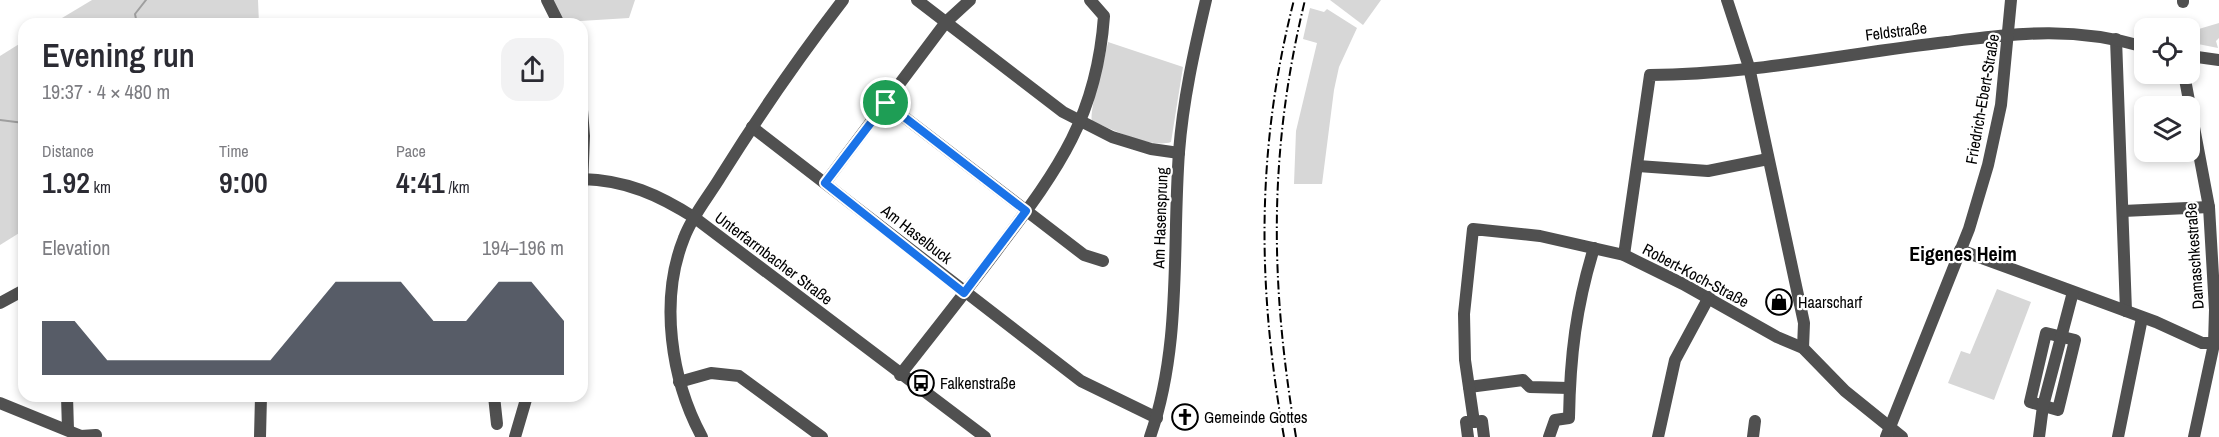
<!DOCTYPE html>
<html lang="en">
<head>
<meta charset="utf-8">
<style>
  :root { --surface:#fff; --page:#f2f2f3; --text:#2b2b33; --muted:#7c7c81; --accent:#111827 }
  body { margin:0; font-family:"Archivo Narrow",sans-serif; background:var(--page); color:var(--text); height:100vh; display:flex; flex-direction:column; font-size:22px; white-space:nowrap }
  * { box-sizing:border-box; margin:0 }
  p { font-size:20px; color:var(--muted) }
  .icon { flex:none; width:33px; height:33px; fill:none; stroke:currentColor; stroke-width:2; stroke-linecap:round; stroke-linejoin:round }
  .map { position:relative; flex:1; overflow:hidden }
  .panel { position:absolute; left:18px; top:18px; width:570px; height:384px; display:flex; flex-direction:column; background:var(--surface); border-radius:18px; box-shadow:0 3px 9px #0003 }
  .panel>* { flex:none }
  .tools { position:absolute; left:2134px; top:18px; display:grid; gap:12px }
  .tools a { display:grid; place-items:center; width:66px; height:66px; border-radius:12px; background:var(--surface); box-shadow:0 3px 9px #0003; font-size:30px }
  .pin { position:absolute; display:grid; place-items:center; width:51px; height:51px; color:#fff; margin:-26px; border:3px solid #fff; border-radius:50%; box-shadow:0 2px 6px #0007 }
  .round { display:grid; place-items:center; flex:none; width:63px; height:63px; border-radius:18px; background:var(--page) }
  .overview { display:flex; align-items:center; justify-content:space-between; height:102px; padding:0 24px }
  h1 { font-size:33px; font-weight:600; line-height:45px }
  .metrics { display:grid; grid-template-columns:repeat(3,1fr); gap:9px; height:102px; padding:6px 24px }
  .metrics div { display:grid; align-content:center }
  .metrics b { font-size:30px; font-weight:600 }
  .metrics small { font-size:16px; font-weight:400 }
  .metrics p { font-size:16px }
  .chart { height:168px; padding:12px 24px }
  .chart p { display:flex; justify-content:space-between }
  .chart svg { width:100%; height:108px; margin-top:6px; fill:var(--accent); opacity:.7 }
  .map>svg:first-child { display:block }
</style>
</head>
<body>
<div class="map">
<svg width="2219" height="437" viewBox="0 0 2219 437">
  <rect width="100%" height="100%" fill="#fff"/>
  <!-- green -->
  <g fill="#d7d7d7">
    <polygon points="92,0 258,0 259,24 52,24"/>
    <polygon points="553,0 635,0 629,18 564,22"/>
    <polygon points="1330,0 1381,0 1363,25"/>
    <polygon points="1310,8 1324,12 1327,9 1357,28 1339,67 1334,90 1322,184 1294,184 1296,131 1317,43 1303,39"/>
    <polygon points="2219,23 2219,38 2216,41 2218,48 2193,43 2192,31"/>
    <polygon points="24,41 24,230 0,245 0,56"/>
    <path d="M1108,42L1183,67L1171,142C1151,149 1111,129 1092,121C1089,110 1105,59 1108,42Z"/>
    <polygon points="1997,289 2031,302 1994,400 1948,383 1961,351 1970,354"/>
  </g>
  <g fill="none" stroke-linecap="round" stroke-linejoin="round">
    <!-- stream -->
    <g stroke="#9e9e9e" stroke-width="2">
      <polyline points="137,24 135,14 146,0"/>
      <polyline points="0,120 24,123"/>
    </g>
    <!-- minor -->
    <g stroke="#505050" stroke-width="12">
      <polyline points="547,0 559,24"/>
      <polyline points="917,0 1063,112 1112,137 1151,149 1179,153"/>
      <polyline points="1727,0 1749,67 1804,323 1803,348"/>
      <polyline points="2183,0 2183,2"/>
      <polyline points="2116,39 2126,311"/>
      <polyline points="2190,56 2219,60"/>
      <polyline points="2184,74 2209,207 2215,310 2214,344 2194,437"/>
      <polyline points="886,103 1084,255 1103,261"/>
      <polyline points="582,110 584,136 582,188"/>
      <polyline points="752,127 1081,381 1157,418"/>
      <polyline points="1638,166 1708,171 1768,159"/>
      <path d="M582,179C626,180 659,195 695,218L985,437"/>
      <polyline points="825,183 946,22 970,0"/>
      <polyline points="2123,211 2209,207"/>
      <polyline points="1960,250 2156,322 2202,343 2219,343"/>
      <path d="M1624,255L1650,75C1749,75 1849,53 1947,42C2020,33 2073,26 2145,47"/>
      <polyline points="0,303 24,290"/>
      <polygon points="2046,333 2075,340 2058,410 2030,402"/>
      <path d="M900,375C934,332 968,289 1001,245C1059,168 1097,116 1104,16L1090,0"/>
      <polyline points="679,382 711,373 739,376 822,437"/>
      <polyline points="1469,387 1523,380 1530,387 1569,388"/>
      <polyline points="67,396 68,430"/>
      <polyline points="494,396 497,424"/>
      <polyline points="0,403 81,436 96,435"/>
      <polyline points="260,437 261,396"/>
      <polyline points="515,437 527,396"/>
      <path d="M702,437C671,380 659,300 684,238C692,216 709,196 721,176C759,115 799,57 843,0"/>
      <path d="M1150,437C1182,346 1172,247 1179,152C1183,100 1194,51 1206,0"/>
      <polyline points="1468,437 1466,422 1474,422"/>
      <polyline points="1484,437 1482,421 1474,422 1465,360 1464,314 1473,229 1540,236 1624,255 1683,284 1777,337 1803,348 1845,391 1902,437"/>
      <path d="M1549,437L1555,420L1569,418C1570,357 1576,306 1594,248"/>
      <polyline points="1658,437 1675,360 1709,297"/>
      <polyline points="1753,437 1755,421"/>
      <polyline points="1886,437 1969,229 1988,165 2001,105 2011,0"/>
      <polyline points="2039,437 2043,406 2073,292"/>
      <polyline points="2118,437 2142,318"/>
    </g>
    <!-- rail -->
    <g stroke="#000" stroke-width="2" stroke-dasharray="9 3 1.5 3" stroke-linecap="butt">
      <path d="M1284,437C1257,287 1256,148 1294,0"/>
      <path d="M1296,437C1270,284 1268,152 1305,0"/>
    </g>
  </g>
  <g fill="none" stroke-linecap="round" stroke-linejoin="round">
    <!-- route casing -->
    <g stroke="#fff" stroke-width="12">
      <polygon id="route" points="886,103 1026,211 964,293 825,183"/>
    </g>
    <!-- route -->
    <use href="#route" stroke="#1a73e8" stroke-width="8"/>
  </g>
  <!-- icons -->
  <defs>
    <g id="shop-ring" transform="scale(1.35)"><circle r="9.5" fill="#fff" stroke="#000" stroke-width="1.5"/><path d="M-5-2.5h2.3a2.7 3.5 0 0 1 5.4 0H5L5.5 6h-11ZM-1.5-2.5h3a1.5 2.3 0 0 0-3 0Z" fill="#000"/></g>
    <g id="bus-ring" transform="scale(1.35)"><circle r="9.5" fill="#fff" stroke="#000" stroke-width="1.5"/><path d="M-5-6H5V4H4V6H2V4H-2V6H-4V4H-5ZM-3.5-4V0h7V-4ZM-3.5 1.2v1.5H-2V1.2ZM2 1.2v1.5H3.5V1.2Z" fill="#000"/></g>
    <g id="church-ring" transform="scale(1.35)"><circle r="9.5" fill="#fff" stroke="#000" stroke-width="1.5"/><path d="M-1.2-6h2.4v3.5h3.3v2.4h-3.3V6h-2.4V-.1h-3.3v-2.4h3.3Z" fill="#000"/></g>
  </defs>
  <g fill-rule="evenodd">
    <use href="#shop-ring" x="1779" y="302"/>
    <use href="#bus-ring" x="921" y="383"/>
    <use href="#church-ring" x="1185" y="417"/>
  </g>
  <g text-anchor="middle" stroke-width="4.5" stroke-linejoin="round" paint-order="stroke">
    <!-- street labels -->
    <g font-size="16" fill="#000" stroke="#fff">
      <text transform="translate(1896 31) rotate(-7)" y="6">Feldstraße</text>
      <text transform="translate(1982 99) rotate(-80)" y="6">Friedrich-Ebert-Straße</text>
      <text transform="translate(1160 218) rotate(-88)" y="6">Am Hasensprung</text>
      <text transform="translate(917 234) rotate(38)" y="6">Am Haselbuck</text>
      <text transform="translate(2194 256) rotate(-94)" y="6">Damaschkestraße</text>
      <text transform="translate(774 258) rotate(37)" y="6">Unterfarrnbacher Straße</text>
      <text transform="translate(1696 275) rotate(28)" y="6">Robert-Koch-Straße</text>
    </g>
    <!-- poi labels -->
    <g font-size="16" fill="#000" stroke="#fff" text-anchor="start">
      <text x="1798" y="308">Haarscharf</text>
      <text x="940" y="389">Falkenstraße</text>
      <text x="1204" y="423">Gemeinde Gottes</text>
    </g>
    <!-- quarter labels -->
    <g font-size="20" font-weight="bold" fill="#000" stroke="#fff">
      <text x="1963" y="261">Eigenes Heim</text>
    </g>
  </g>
</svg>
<div class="tools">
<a><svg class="icon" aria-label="locate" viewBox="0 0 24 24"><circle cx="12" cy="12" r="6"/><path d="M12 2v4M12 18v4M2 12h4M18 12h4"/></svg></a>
<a><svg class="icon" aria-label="layers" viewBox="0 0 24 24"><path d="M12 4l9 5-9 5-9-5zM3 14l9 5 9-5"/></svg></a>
</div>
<div class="pin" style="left:886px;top:103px;background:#1e9e55"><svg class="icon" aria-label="arrive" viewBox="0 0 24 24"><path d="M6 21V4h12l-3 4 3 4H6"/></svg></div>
<section class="panel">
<div class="overview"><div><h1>Evening run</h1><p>19:37 · 4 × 480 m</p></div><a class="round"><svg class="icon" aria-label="share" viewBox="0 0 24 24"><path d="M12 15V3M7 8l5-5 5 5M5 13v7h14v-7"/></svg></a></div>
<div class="metrics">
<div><p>Distance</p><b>1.92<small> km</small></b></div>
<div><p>Time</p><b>9:00</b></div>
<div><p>Pace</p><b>4:41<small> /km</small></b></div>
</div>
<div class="chart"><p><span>Elevation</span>194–196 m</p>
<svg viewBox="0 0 160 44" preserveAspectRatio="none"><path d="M0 44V22L10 22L20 38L30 38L40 38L50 38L60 38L70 38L80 22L90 6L100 6L110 6L120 22L130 22L140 6L150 6L160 22V44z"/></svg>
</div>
</section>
</div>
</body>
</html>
